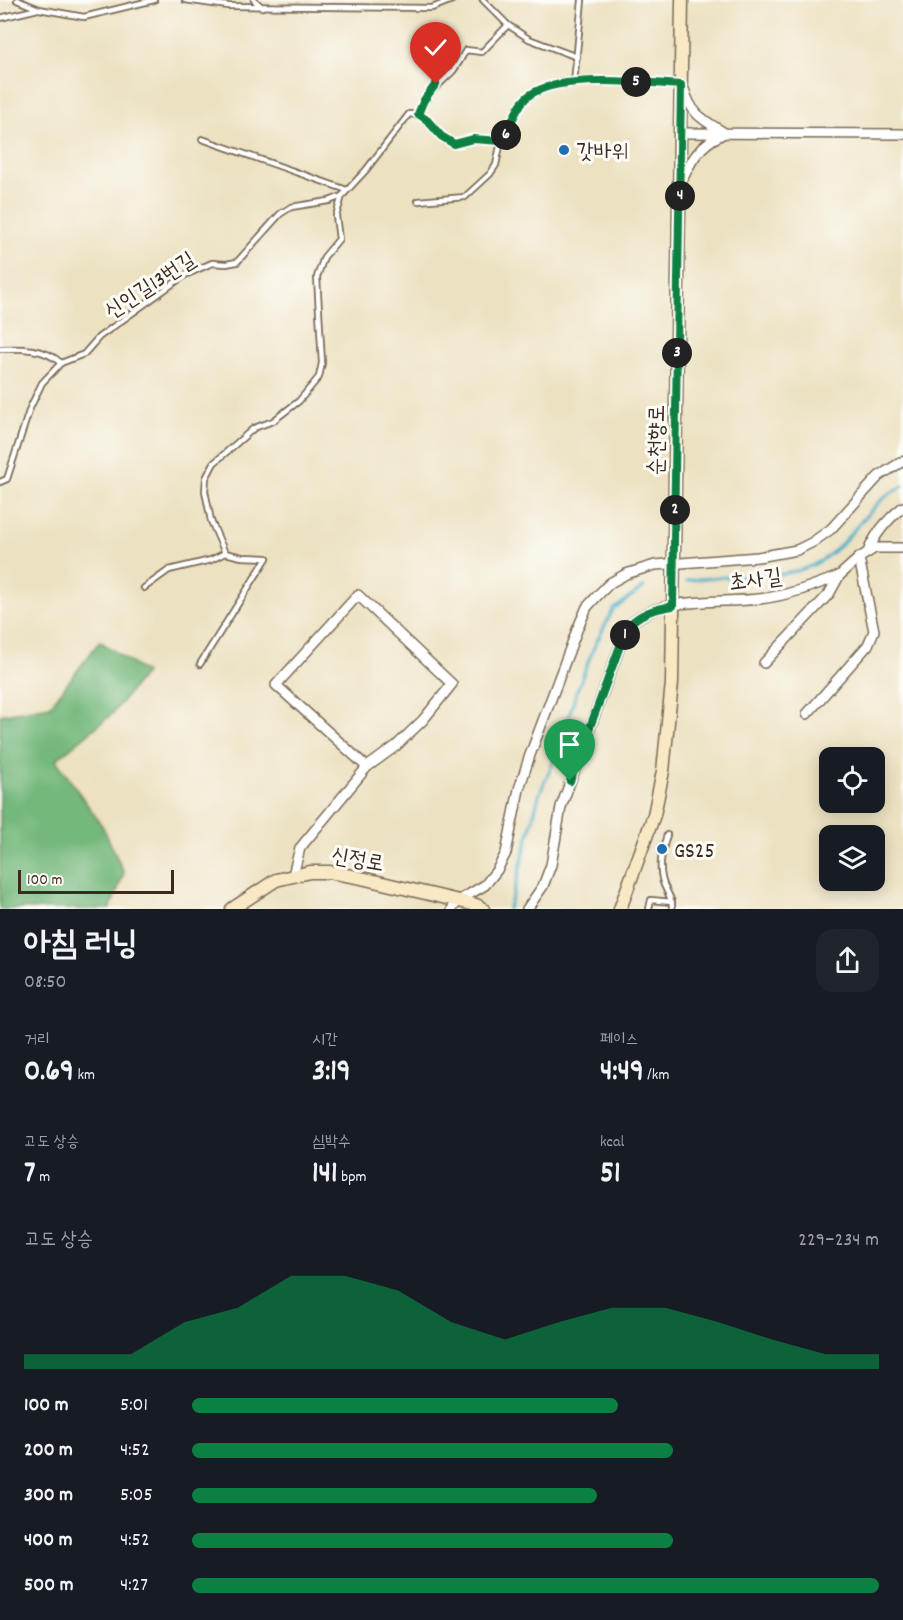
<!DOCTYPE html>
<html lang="ko">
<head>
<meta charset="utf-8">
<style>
  :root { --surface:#171b24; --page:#20242c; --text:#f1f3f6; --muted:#9ea1a6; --accent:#0b8043 }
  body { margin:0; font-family:Dekko,"Poor Story",sans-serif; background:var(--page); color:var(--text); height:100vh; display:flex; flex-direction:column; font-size:22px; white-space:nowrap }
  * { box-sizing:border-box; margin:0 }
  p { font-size:20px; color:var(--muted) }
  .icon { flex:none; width:33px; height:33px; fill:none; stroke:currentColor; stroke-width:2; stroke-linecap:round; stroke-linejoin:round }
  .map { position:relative; height:909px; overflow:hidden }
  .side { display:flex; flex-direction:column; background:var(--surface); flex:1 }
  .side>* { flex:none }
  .fabs { position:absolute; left:819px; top:747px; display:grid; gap:12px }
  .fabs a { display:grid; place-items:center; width:66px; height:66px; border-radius:12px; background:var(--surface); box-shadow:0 3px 15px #0003; font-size:30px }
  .scale { position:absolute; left:18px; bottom:15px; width:156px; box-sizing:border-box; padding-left:6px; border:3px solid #3b2a1e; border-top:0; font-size:16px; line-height:21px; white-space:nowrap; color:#3b2a1e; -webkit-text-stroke:4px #fdfcf7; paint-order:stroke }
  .pin { position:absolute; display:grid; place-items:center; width:51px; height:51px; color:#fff; margin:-62px -26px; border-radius:50% 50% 50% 0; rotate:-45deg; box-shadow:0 0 6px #0007 }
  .pin .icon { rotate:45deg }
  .km { position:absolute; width:30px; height:30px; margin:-15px; border-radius:50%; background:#222; color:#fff; font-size:16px; line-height:30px; text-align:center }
  .round { display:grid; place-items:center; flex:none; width:63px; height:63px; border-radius:18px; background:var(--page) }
  .summary { display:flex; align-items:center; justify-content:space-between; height:102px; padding:0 24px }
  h1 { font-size:33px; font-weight:800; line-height:45px }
  .stats { display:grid; grid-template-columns:repeat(3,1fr); gap:9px; height:102px; padding:6px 24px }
  .stats div { display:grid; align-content:center }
  .stats b { font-size:30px; font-weight:800 }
  .stats small { font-size:16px; font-weight:400 }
  .stats p { font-size:16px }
  .chart { height:168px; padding:12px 24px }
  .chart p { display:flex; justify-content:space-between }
  .chart svg { width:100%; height:108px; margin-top:6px; fill:var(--accent); opacity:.7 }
  ul { padding:0 24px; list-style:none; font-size:20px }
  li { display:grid; grid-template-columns:96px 72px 1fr; align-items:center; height:45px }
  li i { height:15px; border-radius:8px; background:var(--accent) }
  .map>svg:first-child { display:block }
</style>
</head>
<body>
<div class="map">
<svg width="903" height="909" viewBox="0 0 903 909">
  <rect width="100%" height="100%" fill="#fdfcf7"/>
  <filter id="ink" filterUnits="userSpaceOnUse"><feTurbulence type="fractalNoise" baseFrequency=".0167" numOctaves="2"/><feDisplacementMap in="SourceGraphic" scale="12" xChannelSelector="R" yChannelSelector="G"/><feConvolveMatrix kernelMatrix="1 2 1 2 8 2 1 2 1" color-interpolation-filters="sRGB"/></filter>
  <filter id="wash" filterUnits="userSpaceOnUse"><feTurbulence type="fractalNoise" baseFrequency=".008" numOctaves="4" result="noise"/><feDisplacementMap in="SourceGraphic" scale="24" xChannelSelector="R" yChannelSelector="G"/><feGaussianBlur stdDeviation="1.35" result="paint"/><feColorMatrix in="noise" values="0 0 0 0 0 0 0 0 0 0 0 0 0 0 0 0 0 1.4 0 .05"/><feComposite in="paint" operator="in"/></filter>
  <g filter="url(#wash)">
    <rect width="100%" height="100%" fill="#ece1c1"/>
    <!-- forest -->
    <polygon fill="#74b87c" stroke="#58714d" stroke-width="1.5" points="100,641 145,673 112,714 56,760 103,827 124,873 110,909 0,909 0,715 50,706"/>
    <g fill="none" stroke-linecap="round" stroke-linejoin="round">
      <!-- stream -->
      <g stroke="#46abc6" stroke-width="3">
        <path d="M687,581C728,572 787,584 822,560C848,543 861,517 884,498C889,493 897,490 903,486"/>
        <polyline points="508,909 513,895 539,795 558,751 576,693 594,647 613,610 644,587"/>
      </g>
    </g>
  </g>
  <g filter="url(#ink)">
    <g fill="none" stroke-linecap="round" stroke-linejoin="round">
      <!-- service casing -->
      <g stroke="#796a57" stroke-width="8">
        <g id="service">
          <polyline points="17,0 39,9 84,17 154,0"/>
          <polyline points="185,0 228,6 432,8 452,0"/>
          <polyline points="254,0 262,7"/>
          <polyline points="0,18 38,9"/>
          <polyline points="508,25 529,39 577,57"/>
          <polyline points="574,83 593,81 678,85"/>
          <path d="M418,115C427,92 434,90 450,74C457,68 461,58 466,50L482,52L508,25L483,0"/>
          <polyline points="202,139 347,190"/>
          <polyline points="418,201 465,197 490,174 496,165 501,141"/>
          <path d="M0,349C21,348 45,348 61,363L84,354L99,337L185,275L212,263L226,264L237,262L280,214L291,207L329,201L342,196L366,170L409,114C429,115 427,126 441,136C444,139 450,141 454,144L473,139L501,141C508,133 509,125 514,115C525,90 550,86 574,83L582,0"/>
          <polyline points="0,482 7,479 30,408 42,383 61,363"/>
          <polyline points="144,588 169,570 211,560 225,553 211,521 205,491 206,478 214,463 254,428 273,421 299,401 319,377 322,363 317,277 324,257 339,239 336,216 342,196"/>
          <polyline points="200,664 267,558 242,557 225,553"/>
          <path d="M667,835C662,851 658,865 663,882C666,892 673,898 672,909"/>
          <polyline points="649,909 651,900 672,902"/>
        </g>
      </g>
      <!-- minor casing -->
      <g stroke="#796a57" stroke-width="12">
        <g id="minor">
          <path d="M684,89C691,114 702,119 723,132"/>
          <polyline points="681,133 903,134"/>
          <path d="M681,183C690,162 699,145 721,135"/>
          <path d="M868,552C875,533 888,519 903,507"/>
          <polyline points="764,663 829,594 839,576 859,558 875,548 903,548"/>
          <polyline points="807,714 868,645 874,631 859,558"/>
          <polyline points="293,875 300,848 367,767 396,746 423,720 452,684 358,595 276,685 367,767"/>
          <polyline points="452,909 458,901 485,885 497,870 506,853 519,789 530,755 577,630 587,607 599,594 610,583 626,574 655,565 758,557 797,550 813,542 831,529 879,476 903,461"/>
          <path d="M527,909L543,886L551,865L561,807L627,627C656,595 718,604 759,599C787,596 813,586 839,576"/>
        </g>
      </g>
      <!-- secondary casing -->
      <g stroke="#796a57" stroke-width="15">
        <g id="secondary">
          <polyline points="232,909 276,880 310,872 329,872 357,877 476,905 483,909"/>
          <polyline points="620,909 654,815 663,771 672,683 682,0"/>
        </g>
      </g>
      <!-- service -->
      <use href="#service" stroke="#fff" stroke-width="4.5"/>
      <!-- minor -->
      <use href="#minor" stroke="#fff" stroke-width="9"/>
      <!-- secondary -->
      <use href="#secondary" stroke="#f8e8c3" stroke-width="12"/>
    </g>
  </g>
  <g fill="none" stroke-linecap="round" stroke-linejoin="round" filter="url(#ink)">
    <!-- route casing -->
    <g stroke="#fff" stroke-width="12">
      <path id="route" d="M436,84L424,100L418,114L427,120L441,136L454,144L473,139L501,141C511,128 514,110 526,98C554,72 645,83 681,85L673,606C654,609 640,613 627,627L570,781"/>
    </g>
    <!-- route -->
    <use href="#route" stroke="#0b8043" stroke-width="8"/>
  </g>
  <!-- markers -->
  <g fill="#1f6fb2" stroke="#fdfcf7" stroke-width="2">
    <circle cx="564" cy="150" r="6"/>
    <circle cx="662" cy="849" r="6"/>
  </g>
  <g text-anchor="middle" stroke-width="6" stroke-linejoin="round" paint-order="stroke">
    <!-- poi labels -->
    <g font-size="22" fill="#3b2a1e" stroke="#fdfcf7" text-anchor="start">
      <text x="576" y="158">갓바위</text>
      <text x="674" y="857">GS25</text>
    </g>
    <!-- street labels -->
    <g font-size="22" fill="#3b2a1e" stroke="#fdfcf7">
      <text transform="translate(149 284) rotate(-33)" y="8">신인길13번길</text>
      <text transform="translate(655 440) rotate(-89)" y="8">순천향로</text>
      <text transform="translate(755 578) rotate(-8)" y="8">초사길</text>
      <text transform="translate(358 858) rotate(10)" y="8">신정로</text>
    </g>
  </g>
</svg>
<div class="fabs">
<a><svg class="icon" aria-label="locate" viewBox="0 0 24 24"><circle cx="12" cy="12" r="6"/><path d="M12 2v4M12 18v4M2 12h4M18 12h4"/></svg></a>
<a><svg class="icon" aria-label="layers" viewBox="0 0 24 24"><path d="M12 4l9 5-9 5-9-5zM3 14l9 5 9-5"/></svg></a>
</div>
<div class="scale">100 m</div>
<div class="pin" style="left:570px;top:781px;background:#1e9e55"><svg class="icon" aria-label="arrive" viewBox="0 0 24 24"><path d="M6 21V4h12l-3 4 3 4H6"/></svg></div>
<div class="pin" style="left:436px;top:84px;background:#d93025"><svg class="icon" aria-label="check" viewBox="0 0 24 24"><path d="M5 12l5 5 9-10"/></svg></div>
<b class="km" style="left:625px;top:635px">1</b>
<b class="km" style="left:675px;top:510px">2</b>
<b class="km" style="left:677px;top:353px">3</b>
<b class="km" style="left:680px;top:196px">4</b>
<b class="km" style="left:636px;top:82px">5</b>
<b class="km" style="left:506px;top:135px">6</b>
</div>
<section class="side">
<div class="summary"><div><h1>아침 러닝</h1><p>08:50</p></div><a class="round"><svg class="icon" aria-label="share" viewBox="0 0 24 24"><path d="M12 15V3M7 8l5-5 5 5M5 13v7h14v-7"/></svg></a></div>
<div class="stats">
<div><p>거리</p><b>0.69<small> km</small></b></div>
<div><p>시간</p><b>3:19</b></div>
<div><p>페이스</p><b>4:49<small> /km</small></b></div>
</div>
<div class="stats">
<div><p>고도 상승</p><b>7<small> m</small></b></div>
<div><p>심박수</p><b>141<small> bpm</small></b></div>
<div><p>kcal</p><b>51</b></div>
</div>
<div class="chart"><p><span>고도 상승</span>229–234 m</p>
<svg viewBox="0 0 160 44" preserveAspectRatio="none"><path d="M0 44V38L10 38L20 38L30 25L40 19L50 6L60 6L70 12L80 25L90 32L100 25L110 19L120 19L130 25L140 32L150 38L160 38V44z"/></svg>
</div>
<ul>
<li><b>100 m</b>5:01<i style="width:62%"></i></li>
<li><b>200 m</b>4:52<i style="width:70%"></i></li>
<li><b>300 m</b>5:05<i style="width:59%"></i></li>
<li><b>400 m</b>4:52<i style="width:70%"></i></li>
<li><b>500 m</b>4:27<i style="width:100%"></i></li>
</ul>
</section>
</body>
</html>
